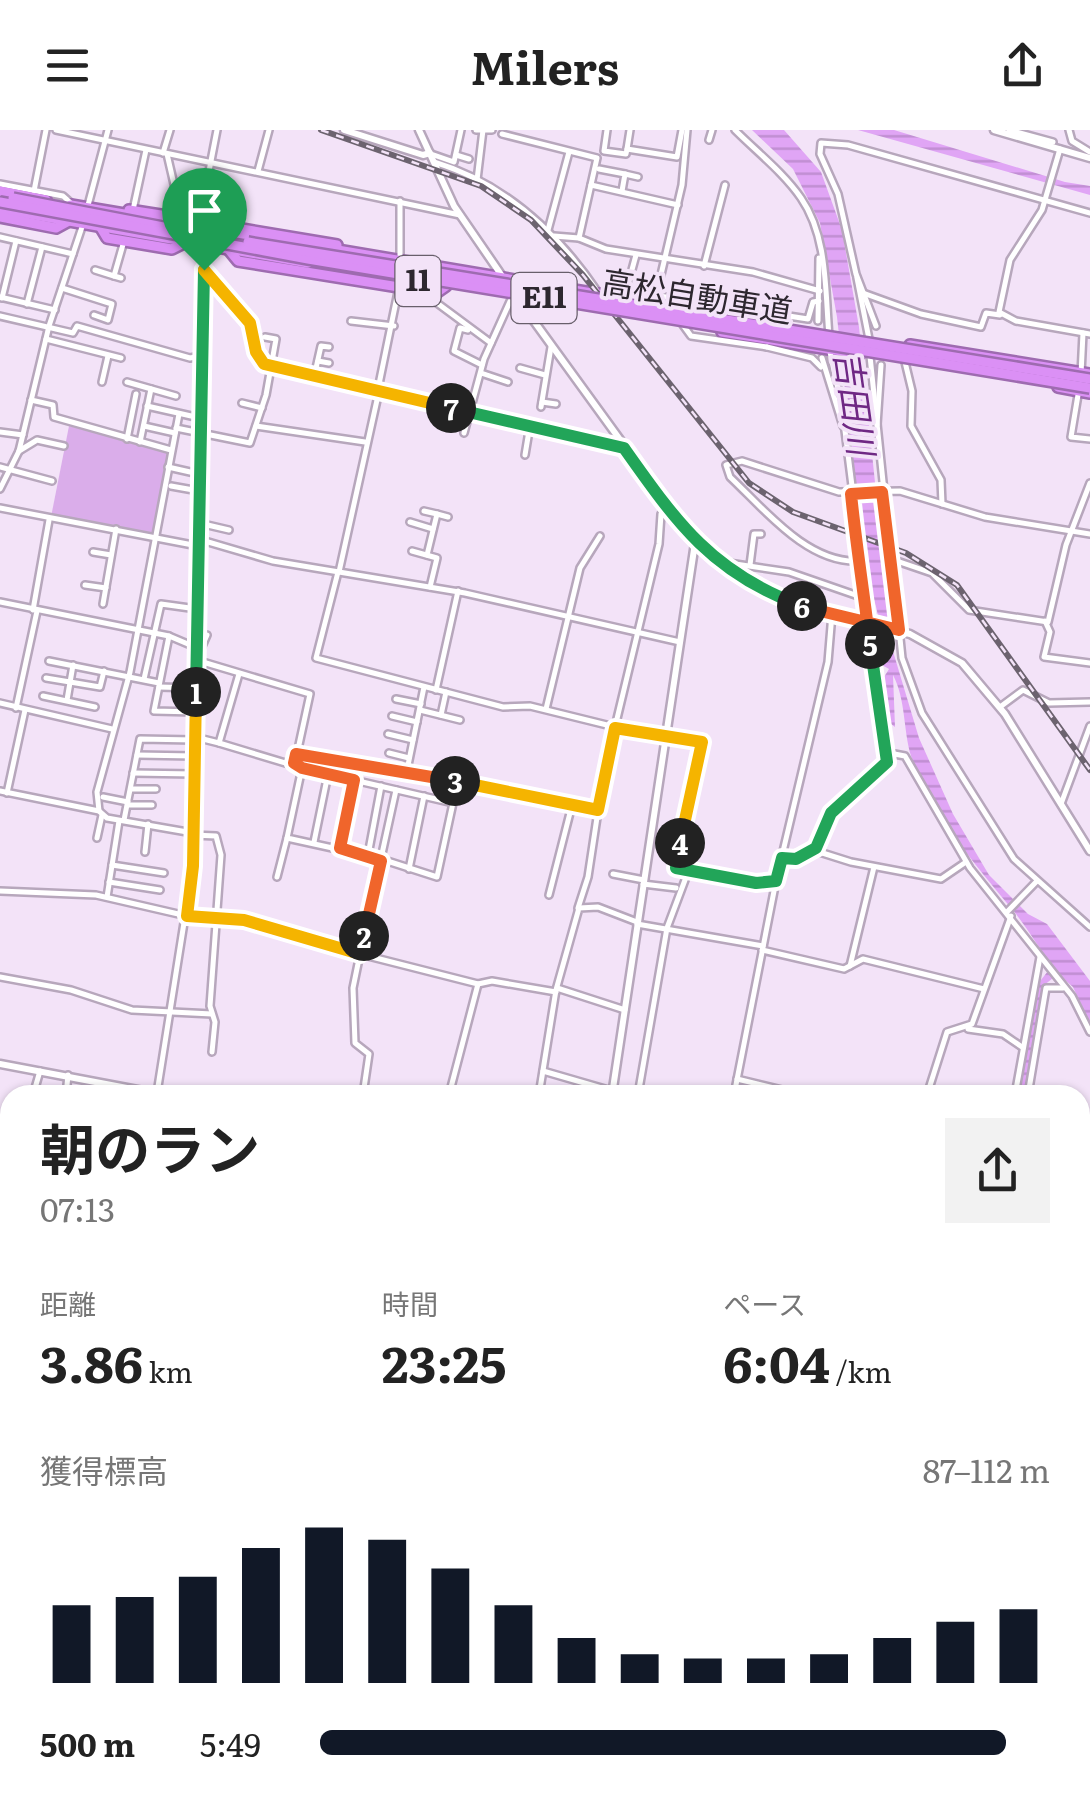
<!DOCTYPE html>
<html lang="ja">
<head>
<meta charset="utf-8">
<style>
  :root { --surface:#fff; --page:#f2f2f2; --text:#222; --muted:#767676; --accent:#111827 }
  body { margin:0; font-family:Literata,"Noto Sans JP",serif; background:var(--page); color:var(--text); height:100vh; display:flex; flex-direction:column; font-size:38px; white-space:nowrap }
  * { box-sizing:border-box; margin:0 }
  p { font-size:32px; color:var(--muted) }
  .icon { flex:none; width:55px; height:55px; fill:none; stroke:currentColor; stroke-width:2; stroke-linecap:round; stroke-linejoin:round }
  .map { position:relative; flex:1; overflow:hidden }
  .sheet { position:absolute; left:0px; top:955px; width:1090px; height:715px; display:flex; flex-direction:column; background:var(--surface); border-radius:30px 30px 0 0; box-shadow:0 2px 8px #0004 }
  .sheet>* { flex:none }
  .pin { position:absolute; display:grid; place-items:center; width:85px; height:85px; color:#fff; margin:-102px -42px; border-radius:50% 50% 50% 0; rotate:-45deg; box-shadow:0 0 10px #0007 }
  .pin .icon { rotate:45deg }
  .km { position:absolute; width:50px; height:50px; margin:-25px; border-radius:50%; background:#222; color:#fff; font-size:28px; line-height:50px; text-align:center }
  .round { display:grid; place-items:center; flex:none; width:105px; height:105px; border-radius:0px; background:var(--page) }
  .overview { display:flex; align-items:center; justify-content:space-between; height:170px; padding:0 40px }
  h1 { font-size:55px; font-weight:700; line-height:75px }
  .metrics { display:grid; grid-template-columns:repeat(3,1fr); gap:15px; height:170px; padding:10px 40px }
  .metrics div { display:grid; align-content:center }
  .metrics b { font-size:50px; font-weight:700 }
  .metrics small { font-size:28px; font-weight:400 }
  .metrics p { font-size:28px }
  .chart { height:280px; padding:20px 40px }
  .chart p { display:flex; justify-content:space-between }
  .chart svg { width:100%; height:180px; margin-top:10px; stroke:var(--accent); stroke-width:6 }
  ul { padding:0 40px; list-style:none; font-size:32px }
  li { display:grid; grid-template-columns:160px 120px 1fr; align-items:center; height:75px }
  li i { height:25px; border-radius:12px; background:var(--accent) }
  header { display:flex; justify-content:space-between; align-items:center; height:130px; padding:0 40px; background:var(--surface); font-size:45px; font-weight:700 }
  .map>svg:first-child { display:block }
</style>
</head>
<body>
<header><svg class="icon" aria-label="menu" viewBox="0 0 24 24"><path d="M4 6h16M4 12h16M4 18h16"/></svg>Milers<svg class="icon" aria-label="share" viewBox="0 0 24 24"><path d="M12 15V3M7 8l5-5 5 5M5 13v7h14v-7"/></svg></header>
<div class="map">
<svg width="1090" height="1670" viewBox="0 0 1090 1670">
  <defs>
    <pattern id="water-rules" width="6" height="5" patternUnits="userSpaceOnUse" patternTransform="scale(2.5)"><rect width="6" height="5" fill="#e0a5f5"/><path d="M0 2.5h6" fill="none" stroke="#c08ed2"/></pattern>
  </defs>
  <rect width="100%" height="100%" fill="#f3e3f8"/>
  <!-- pitch -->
  <polygon fill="#daadea" points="69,296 171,321 155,404 51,387"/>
  <!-- water -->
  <g fill="url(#water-rules)">
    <path d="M752,0H784L821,42L842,100L859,197L892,518L919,608L953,684L989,745L1028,784L1047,794L1090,851V894L1073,857L1058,844L1043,856L1024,965H1018L1019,953L1037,855L1052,836C1038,817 1027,797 1012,779C975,735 931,683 911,626C903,599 906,570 893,545L895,597L887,591L881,552L889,539L882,535C881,509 880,473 866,452L837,187L820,93L793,39Z"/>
    <polygon points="858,0 894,0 1065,52 1090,56 1090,65"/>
  </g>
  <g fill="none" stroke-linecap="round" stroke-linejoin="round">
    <!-- stream -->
    <polyline stroke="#e0a5f5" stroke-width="2.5" points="977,1670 980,1660"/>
    <!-- street casing -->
    <g stroke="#b7a7bc" stroke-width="10">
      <g id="street">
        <polyline points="56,0 460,85"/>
        <polyline points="476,0 492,0"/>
        <polyline points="607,0 604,21 626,24 627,19"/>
        <polyline points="630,0 627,19 677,27 682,0"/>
        <path d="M735,0C757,22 784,43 801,68C828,107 825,161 829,206"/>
        <polyline points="1009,0 1053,12"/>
        <polyline points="1069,0 1072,11 1090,22"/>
        <polyline points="502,4 597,28 579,108 606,119 753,142 820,161"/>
        <polyline points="709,10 712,0"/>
        <polyline points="1060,19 1042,80 1010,130 999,182 1016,191 1090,204"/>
        <polyline points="163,23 170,0"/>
        <polyline points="167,24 182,89"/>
        <polyline points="431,24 454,32 461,0"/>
        <polyline points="456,25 469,29"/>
        <path d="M434,32C503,53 557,102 597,161"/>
        <polyline points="599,39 625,44 622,61"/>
        <polyline points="258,41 269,0"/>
        <polyline points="625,44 638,47"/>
        <polyline points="477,50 483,0"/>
        <polyline points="0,54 63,66 72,74"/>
        <polyline points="591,55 678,75"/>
        <polyline points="34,61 46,0"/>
        <polyline points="400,71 400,126"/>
        <polyline points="87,79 108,0"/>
        <polyline points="133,80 146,20"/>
        <polyline points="548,100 569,22"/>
        <polyline points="554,106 579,108"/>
        <polyline points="0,107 73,124"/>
        <polyline points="704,136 725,55"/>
        <polyline points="95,140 114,146"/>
        <polyline points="206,143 250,193 256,221 271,237 625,317"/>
        <polyline points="121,148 114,146 124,111"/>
        <polyline points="857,148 869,209"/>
        <polyline points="62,158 112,174 108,190 94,185"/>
        <polyline points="627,158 636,125"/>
        <polyline points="863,163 921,184 981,197 986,183 1000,185"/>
        <polyline points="436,164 437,173 491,213"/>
        <polyline points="656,166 682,55 687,0"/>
        <polyline points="0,167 55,180"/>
        <polyline points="616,167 627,161 808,189 813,172 819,171"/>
        <polyline points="2,168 16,111"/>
        <polyline points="27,174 42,117"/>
        <polyline points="0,186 73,203 77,196 190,228 201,226"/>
        <polyline points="351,191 394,196"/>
        <polyline points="818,191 819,128"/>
        <polyline points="683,195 691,206 767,217"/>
        <polyline points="876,196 856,144 838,64 820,24 821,13 848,15 1090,83"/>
        <polyline points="468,200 460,198 454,221 482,235"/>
        <polyline points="46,209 121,228"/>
        <polyline points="767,217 812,228 821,237"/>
        <polyline points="870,226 891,429 932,443 969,480 1048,492 1066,415 1090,353"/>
        <polyline points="822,228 843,296"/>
        <polyline points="318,231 329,233"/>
        <polyline points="905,232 912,261 911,296 941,350 942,374"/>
        <polyline points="520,238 545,245"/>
        <polyline points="481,243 508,252"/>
        <polyline points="1081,244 1083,203"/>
        <polyline points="314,247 321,216 329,217"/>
        <polyline points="102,252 108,226"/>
        <polyline points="127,252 176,266"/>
        <polyline points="378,259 399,157"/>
        <polyline points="1079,259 1071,307 1090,309"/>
        <polyline points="31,270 53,275 54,287 171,320"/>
        <polyline points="542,272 556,274"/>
        <polyline points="242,273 262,278"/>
        <polyline points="147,276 200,288"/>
        <polyline points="541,277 551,217"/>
        <polyline points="877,295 881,235"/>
        <polyline points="144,296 175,303"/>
        <polyline points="256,296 365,312"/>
        <polyline points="176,298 250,313 266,265 276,209 265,207"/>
        <polyline points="0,302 23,305"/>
        <polyline points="464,303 484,229 512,167"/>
        <polyline points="127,309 136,264"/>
        <polyline points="140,312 151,259"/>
        <polyline points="19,321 37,310 64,316"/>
        <polyline points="525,325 530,295"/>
        <polyline points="0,337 52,351"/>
        <polyline points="168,337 199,344"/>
        <polyline points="171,356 199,361"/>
        <polyline points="0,359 19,321 49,196 83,94"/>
        <polyline points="0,378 198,416"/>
        <polyline points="424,381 437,384"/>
        <polyline points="410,392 433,399"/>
        <polyline points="199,393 229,400"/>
        <polyline points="198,409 273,431 465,463 680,512"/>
        <polyline points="412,421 437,428 430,457"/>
        <polyline points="93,422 111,425"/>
        <polyline points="427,425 437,384 448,387"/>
        <polyline points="892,430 902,528 922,583 1014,729 1090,797"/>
        <path d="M859,431C808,434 765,380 730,347L726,335L742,331L839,362L900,361L985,387L1090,404"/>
        <polyline points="722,432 789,442 864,468"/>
        <polyline points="750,435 754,404 761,404"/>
        <polyline points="338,442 316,528 503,577 530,576 615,597 659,414 661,384 667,378"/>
        <polyline points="339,442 379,261"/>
        <polyline points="85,455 106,458"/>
        <polyline points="0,472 169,506"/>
        <polyline points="103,474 116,399"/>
        <polyline points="33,480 49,390"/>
        <polyline points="1045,491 1050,502 1044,527 1090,533"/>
        <polyline points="207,505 196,530 310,564 295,633"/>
        <polyline points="195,517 169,506 154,581 195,582"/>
        <polyline points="49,531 159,553"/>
        <polyline points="46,548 100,557 104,541"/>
        <polyline points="144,549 161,474 197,479"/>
        <polyline points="159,557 196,558"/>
        <polyline points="436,560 458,461"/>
        <polyline points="43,566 95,577"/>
        <polyline points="396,569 421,574"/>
        <polyline points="67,570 73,535"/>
        <polyline points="0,573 112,599"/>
        <polyline points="1000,577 1023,560 1049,573 1090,572"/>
        <polyline points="16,578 37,481"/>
        <polyline points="546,579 580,438 600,406"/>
        <polyline points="420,580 460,590"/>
        <polyline points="441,585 446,562"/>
        <polyline points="392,586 417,592"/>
        <polyline points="388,604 413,610"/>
        <polyline points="195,607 219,613 239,544"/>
        <polyline points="219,613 302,638 453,673 437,747 378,728 287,708 302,638"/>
        <polyline points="884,622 905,626 970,738 1072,866 1090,902"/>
        <polyline points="389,623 409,628"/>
        <polyline points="297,624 598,681 615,597 702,612 676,738 756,753 776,751"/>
        <polyline points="137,625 194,626"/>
        <polyline points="133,643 194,644"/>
        <polyline points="406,645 424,557"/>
        <polyline points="132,659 156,659"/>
        <polyline points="0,661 99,681 107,688 193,703"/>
        <polyline points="7,663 25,580"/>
        <polyline points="103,667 128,672"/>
        <polyline points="1061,674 1090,596"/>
        <polyline points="128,675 152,675"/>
        <polyline points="99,681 97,662 130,542 179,284"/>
        <polyline points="124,690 140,609 194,610"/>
        <polyline points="193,705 216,706 221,725 210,876 215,892 212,922"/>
        <polyline points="97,708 102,685"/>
        <polyline points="314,712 328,644"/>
        <polyline points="340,718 354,650"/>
        <polyline points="813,720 831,683 887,632 842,277 830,222"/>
        <polyline points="145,722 148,694"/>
        <polyline points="368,725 381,656"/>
        <polyline points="782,729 796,729 813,720 851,732 941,749 966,732"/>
        <polyline points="112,735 164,743"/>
        <polyline points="409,739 424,666"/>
        <polyline points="613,744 644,750"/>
        <polyline points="277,747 287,708"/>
        <polyline points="109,752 160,760"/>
        <polyline points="643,754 676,758"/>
        <polyline points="0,761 96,765 187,786 243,790 360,824 396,660"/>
        <polyline points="549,765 572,675"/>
        <polyline points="107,767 119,691"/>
        <polyline points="578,778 588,747 598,681"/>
        <polyline points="1007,782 1036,752"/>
        <polyline points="637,794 763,816"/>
        <polyline points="762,820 844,839 863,829 984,859"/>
        <polyline points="850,836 874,737"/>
        <polyline points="0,847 71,860 132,880 212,884"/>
        <polyline points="557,858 625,880"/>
        <polyline points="968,899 1003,904 1022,917"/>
        <polyline points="543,941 612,961"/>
        <polyline points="737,949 803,965"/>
        <polyline points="613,960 632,965"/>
        <polyline points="157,963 193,736 203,72 217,0"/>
        <polyline points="33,965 40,941"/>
        <polyline points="66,965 68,945"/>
        <polyline points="363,965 369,924 355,913 353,858 360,824 478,854 492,851 556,862"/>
        <polyline points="449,965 478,854"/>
        <polyline points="539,965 556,860 579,778 598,777 637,792"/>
        <polyline points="638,965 667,798 688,742"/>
        <polyline points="734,965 776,751 828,532 832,484"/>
        <polyline points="927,965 947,902 972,894 1011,786"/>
        <polyline points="1015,965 1040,827"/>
        <polyline points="1028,965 1046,858 1063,858"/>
        <polyline points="1080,1059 1087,1060 1090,1067"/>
        <polyline points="0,1119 10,1070"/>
        <polyline points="0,1127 10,1129"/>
        <polyline points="1084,1251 1090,1238"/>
        <polyline points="0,1319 10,1319"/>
        <polyline points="1080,1490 1090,1439"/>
        <polyline points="0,1505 10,1508"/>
        <polyline points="1080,1535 1090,1537"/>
        <polyline points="185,1660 187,1670"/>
        <polyline points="289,1660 335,1670"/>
        <polyline points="793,1660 834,1670"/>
        <polyline points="949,1660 956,1661"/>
        <polyline points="187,1665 224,1669"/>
        <polyline points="894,1666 916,1670"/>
        <polyline points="71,1670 75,1660"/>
        <polyline points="451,1670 453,1660"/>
        <polyline points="593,1670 596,1660"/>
        <polyline points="778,1670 781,1660"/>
        <polyline points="893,1670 895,1660"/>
        <polyline points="939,1670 941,1660"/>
        <polyline points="1044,1670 1046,1660"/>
      </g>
    </g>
    <!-- secondary casing -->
    <g stroke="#b7a7bc" stroke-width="11">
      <g id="secondary">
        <polyline points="344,0 423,25 430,23"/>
        <polyline points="419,0 454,76 502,146"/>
        <polyline points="994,0 1090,28"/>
        <polyline points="515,165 695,413 759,459 808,478 910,504 962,533 1005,584 1090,721"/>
        <polyline points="0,934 164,965"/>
        <polyline points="612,965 695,413"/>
        <polyline points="1080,1151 1090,1154"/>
        <polyline points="493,1670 495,1660"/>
      </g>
    </g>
    <!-- primary casing -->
    <g stroke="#9e6bb0" stroke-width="12">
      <g id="primary">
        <polyline points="0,1197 10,1209"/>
        <polyline points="0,1208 10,1220"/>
        <polyline points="384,1660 392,1670"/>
        <polyline points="393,1660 402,1670"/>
      </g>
    </g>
    <!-- highway casing -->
    <g stroke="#9e6bb0" stroke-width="14">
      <g id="highway">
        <polyline points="0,61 46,70"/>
        <polyline points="71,75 717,184"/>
        <polyline points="0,79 308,133"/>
        <polyline points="129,80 167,86 176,95"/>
        <polyline points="0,87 56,98 67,92"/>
        <polyline points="101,98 107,108 172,119 184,113"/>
        <polyline points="223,103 236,98 337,115"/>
        <polyline points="229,120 238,131 436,163 446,156"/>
        <polyline points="722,202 860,224"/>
        <polyline points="910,215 1090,244"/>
        <polyline points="1058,257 1090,263"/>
      </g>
    </g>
    <!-- street -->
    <use href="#street" stroke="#fff" stroke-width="5"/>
    <!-- secondary -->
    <use href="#secondary" stroke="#fff" stroke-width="6"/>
    <!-- primary -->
    <use href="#primary" stroke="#e9bcf9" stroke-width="8"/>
    <!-- highway -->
    <use href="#highway" stroke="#db90f5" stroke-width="9"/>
    <!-- rail casing -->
    <g stroke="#6c636f" stroke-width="6">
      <polyline id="rail" points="321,0 481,56 531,90 583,145 749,353 793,382 906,423 957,455 1090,640"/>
    </g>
    <!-- rail -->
    <use href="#rail" stroke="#f3e3f8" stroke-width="2.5" stroke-dasharray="8" stroke-linecap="butt"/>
    <!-- highway-bridge casing -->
    <g stroke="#9e6bb0" stroke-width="14" stroke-linecap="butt">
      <g id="highway-bridge">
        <polyline points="13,68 184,101"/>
        <polyline points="0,72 308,129 1090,258"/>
        <polyline points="248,112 1090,249"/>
      </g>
    </g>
    <!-- highway-bridge -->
    <use href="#highway-bridge" stroke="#db90f5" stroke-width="9"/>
  </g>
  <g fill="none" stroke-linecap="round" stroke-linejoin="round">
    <!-- split-1 casing -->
    <g stroke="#fff" stroke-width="20">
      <polyline id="split-1" points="196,562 204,140"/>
    </g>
    <!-- split-2 casing -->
    <g stroke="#fff" stroke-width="20">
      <polyline id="split-2" points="196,562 193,736 187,786 244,790 360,824 364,806"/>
    </g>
    <!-- split-3 casing -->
    <g stroke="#fff" stroke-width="20">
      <polyline id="split-3" points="364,806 381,731 340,718 354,650 302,638 294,633 296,624 455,651"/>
    </g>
    <!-- split-4 casing -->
    <g stroke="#fff" stroke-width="20">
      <polyline id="split-4" points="455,651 598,680 615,598 702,612 680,713"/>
    </g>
    <!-- split-5 casing -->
    <g stroke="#fff" stroke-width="20">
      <polyline id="split-5" points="680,713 676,738 756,753 776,751 782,728 796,729 816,718 831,683 887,632 870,514"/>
    </g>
    <!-- split-6 casing -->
    <g stroke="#fff" stroke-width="20">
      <path id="split-6" d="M802,476L808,478L899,500L882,362L851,364C856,414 864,464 870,514"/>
    </g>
    <!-- split-7 casing -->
    <g stroke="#fff" stroke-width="20">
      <path id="split-7" d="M451,278L624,318C677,393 712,443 802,476"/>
    </g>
    <!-- split-8 casing -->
    <g stroke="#fff" stroke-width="20">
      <polyline id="split-8" points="204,140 250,193 256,222 264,234 451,278"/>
    </g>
    <!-- split-1 -->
    <use href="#split-1" stroke="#22a559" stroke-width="12"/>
    <!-- split-2 -->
    <use href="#split-2" stroke="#f5b400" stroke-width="12"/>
    <!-- split-3 -->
    <use href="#split-3" stroke="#f0652b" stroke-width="12"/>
    <!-- split-4 -->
    <use href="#split-4" stroke="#f5b400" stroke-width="12"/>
    <!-- split-5 -->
    <use href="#split-5" stroke="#22a559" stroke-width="12"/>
    <!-- split-6 -->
    <use href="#split-6" stroke="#f0652b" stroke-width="12"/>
    <!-- split-7 -->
    <use href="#split-7" stroke="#22a559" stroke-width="12"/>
    <!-- split-8 -->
    <use href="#split-8" stroke="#f5b400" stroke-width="12"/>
  </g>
  <g text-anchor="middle" stroke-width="8" stroke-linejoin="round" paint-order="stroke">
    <!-- shield labels -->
    <g fill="#f3e3f8" stroke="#685f6b" stroke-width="2.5">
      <rect x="395.5" y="126" width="45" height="50" rx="8"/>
      <rect x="511.5" y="143" width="65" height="50" rx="8"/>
    </g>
    <g font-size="30" font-weight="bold" fill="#2d272f">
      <text x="418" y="161">11</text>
      <text x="544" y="178">E11</text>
    </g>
    <!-- street labels -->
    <g font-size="32" fill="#2d272f" stroke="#f3e3f8">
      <text transform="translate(697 167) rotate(9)" y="11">高松自動車道</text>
    </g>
    <!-- water labels -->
    <g font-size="35" font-style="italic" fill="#6f2884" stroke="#f3e3f8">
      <text transform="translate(854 273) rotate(82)" y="12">吉田川</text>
    </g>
  </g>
</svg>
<div class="pin" style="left:204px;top:140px;background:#1e9e55"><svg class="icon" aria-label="arrive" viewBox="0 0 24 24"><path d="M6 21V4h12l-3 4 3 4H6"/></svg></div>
<b class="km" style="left:196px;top:562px">1</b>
<b class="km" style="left:364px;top:806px">2</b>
<b class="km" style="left:455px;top:651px">3</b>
<b class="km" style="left:680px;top:713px">4</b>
<b class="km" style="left:870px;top:514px">5</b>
<b class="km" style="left:802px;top:476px">6</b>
<b class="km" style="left:451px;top:278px">7</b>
<section class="sheet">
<div class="overview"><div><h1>朝のラン</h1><p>07:13</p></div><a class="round"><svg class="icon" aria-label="share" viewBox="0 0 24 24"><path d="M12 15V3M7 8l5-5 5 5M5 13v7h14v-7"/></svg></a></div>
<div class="metrics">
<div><p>距離</p><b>3.86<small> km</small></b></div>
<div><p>時間</p><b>23:25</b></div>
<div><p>ペース</p><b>6:04<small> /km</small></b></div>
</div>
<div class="chart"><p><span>獲得標高</span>87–112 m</p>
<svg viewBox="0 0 160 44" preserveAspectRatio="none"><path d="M5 44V25M15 44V23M25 44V18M35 44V11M45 44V6M55 44V9M65 44V16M75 44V25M85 44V33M95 44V37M105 44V38M115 44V38M125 44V37M135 44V33M145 44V29M155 44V26"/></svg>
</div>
<ul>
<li><b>500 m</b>5:49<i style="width:94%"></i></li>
</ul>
</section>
</div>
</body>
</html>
